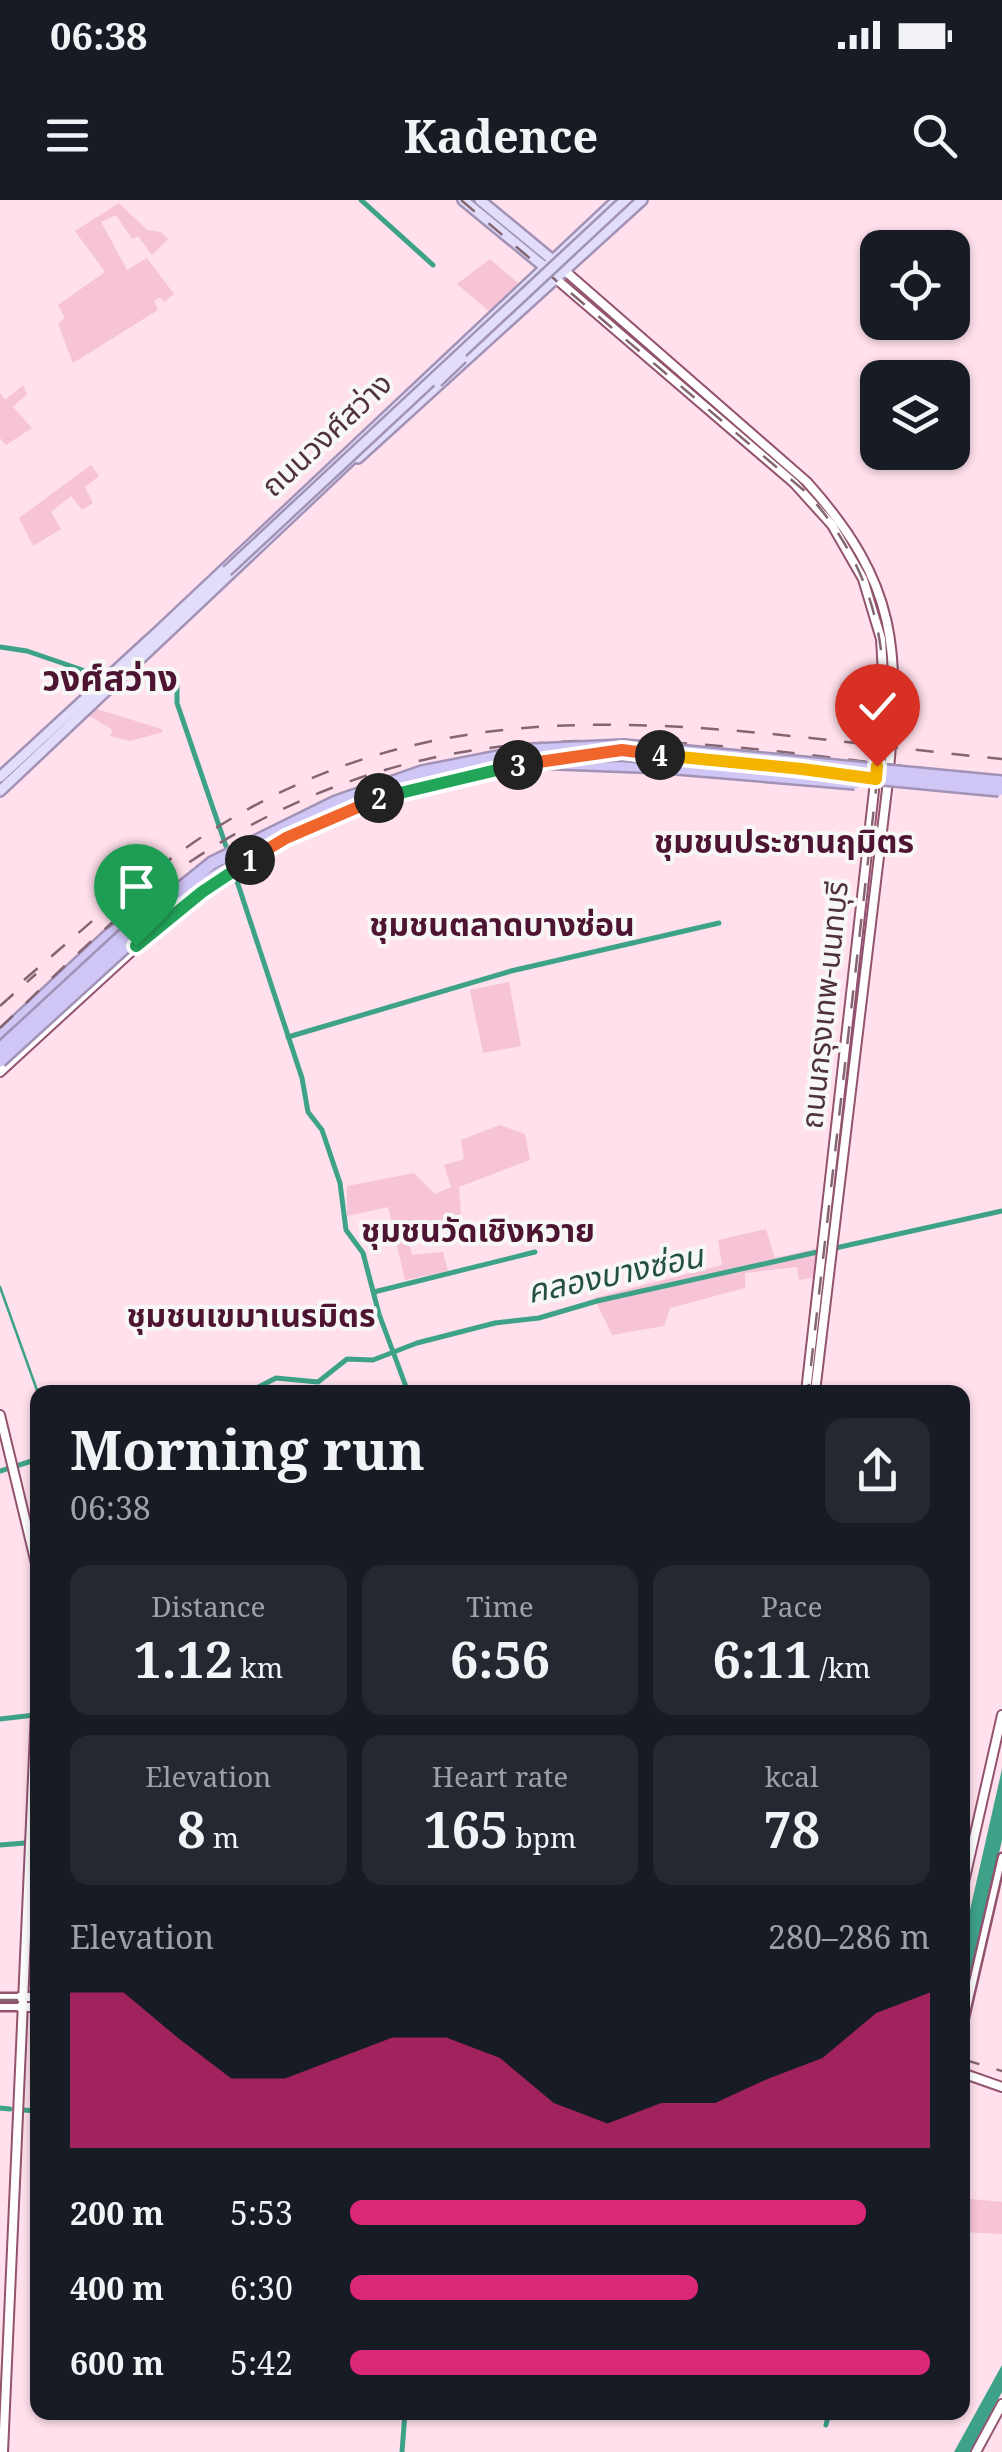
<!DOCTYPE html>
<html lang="en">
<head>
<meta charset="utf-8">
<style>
  :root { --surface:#171b24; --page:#242831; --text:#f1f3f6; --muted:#9ea1a6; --accent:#db2777 }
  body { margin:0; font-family:"Noto Serif","Noto Sans Thai",serif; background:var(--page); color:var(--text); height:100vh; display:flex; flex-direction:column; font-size:38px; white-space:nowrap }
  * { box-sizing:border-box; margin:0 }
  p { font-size:32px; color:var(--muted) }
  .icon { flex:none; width:55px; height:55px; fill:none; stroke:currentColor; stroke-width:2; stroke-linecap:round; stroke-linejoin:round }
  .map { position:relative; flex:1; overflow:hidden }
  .details { position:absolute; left:30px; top:1185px; width:940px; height:1035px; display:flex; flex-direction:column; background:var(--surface); border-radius:20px; box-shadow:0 2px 8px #0004 }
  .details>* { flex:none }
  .buttons { position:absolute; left:860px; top:30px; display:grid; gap:20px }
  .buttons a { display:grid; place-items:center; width:110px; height:110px; border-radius:20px; background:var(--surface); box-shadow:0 2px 8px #0004; font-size:50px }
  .pin { position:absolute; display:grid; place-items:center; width:85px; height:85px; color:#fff; margin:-102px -42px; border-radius:50% 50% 50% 0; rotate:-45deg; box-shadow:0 0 10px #0007 }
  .pin .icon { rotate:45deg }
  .km { position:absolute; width:50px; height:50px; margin:-25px; border-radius:50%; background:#222; color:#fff; font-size:28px; line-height:50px; text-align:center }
  .round { display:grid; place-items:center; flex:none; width:105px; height:105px; border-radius:20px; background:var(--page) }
  .summary { display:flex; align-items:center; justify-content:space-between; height:170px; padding:0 40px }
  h1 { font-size:55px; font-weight:700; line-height:75px }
  .stats { display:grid; grid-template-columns:repeat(3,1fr); gap:15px; height:170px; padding:10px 40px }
  .stats div { display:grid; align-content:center; border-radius:20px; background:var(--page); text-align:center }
  .stats b { font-size:50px; font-weight:700 }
  .stats small { font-size:28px; font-weight:400 }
  .stats p { font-size:28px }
  .chart { height:280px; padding:20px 40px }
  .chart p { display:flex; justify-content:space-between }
  .chart svg { width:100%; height:180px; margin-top:10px; fill:var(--accent); opacity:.7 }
  ul { padding:0 40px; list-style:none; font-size:32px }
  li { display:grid; grid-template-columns:160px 120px 1fr; align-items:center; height:75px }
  li i { height:25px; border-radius:12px; background:var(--accent) }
  .status { display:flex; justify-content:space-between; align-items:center; height:70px; padding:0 50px; background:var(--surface); direction:ltr }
  .status svg { height:28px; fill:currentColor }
  header { display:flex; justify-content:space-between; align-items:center; height:130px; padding:0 40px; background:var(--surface); font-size:45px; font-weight:700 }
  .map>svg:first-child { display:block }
</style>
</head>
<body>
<div class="status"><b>06:38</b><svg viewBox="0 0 49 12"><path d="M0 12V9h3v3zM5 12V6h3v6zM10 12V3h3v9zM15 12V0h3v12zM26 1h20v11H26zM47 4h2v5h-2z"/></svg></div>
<header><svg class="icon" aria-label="menu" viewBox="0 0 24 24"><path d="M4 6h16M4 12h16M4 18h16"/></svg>Kadence<svg class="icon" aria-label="search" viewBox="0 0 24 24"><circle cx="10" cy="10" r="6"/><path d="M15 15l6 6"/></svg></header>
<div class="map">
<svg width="1002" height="2252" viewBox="0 0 1002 2252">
  <rect width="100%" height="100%" fill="#ffe0ec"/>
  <!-- green -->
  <g fill="#f6c3d7">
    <polygon points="119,3 147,30 161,32 168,39 152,55 138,36 132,39 116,15 101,22 127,70 147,58 174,94 164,102 160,97 154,101 158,110 73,163 58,124 65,118 58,105 105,72 75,31"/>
    <polygon points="490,59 519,84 490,112 457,84"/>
    <polygon points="23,185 27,194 13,207 32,228 6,245 0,238 0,193 5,200"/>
    <polygon points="91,265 99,276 85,287 93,303 82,310 71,296 51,312 61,329 33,346 19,318"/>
    <polygon points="97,509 161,529 163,532 130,541 110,536 113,530 88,515"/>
    <polygon points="509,782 521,846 483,853 470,790"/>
    <polygon points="500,925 525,934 530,960 459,987 461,1014 421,1026 408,1040 412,1055 443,1052 448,1071 405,1080 388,1007 347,1016 347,986 414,973 435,994 451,987 444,965 464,959 461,940"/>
    <polygon points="766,1029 775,1058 822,1047 817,1077 799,1080 797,1067 745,1073 745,1088 670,1108 664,1126 612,1135 594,1098 722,1065 718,1040"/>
    <polygon points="962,1998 1002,2002 1002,2034 963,2032"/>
  </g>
  <!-- water -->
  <g fill="#3da288">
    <polygon points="1002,1569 1002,1640 963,1813 963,1741"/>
    <polygon points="1002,2165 1002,2192 970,2252 954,2252"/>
  </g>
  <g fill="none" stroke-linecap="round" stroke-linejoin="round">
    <!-- stream -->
    <polyline stroke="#3da288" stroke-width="2.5" points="0,1087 38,1193"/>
    <!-- canal -->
    <g stroke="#3da288" stroke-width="5">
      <polyline points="361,0 433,65"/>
      <polyline points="0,447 27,451 100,476"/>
      <polyline points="168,470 177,481 177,503 229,655"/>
      <polyline points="232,666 302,878 308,912 322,930 340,983 346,1030 363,1053 379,1114 408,1192"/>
      <polyline points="288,837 511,771 719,723"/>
      <polyline points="374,1092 535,1052"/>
      <polyline points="249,1192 276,1178 318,1182 347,1159 373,1160 417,1143 495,1123 539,1118 597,1101 1002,1011"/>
      <polyline points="0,1271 38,1259"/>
      <polyline points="0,1519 35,1515"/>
      <polyline points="0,1645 38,1642"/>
      <polyline points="0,1908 10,1909"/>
      <polyline points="23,1910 38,1911"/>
      <polyline points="826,2225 829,2212"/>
      <polyline points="402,2252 405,2212"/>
    </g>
    <!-- tertiary casing -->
    <g stroke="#93536f" stroke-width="11">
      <g id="tertiary">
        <polyline points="0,1797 20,1797"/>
        <polyline points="0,1807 20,1807"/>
        <polyline points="962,1830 1002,1657"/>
      </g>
    </g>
    <!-- secondary casing -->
    <g stroke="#93536f" stroke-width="12">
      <g id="secondary">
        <path d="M564,70L807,282C899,385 900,449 888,581L815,1192"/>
        <polyline points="555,78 794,283 832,325 863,379 881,439 884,490 877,564 806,1192"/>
        <polyline points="0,872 145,739 227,675"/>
        <polyline points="0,1215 38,1372"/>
        <polyline points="962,1691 1002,1515"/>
        <polyline points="20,1797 38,1797"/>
        <polyline points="20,1807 38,1807"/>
        <polyline points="962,1873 1002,1887"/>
        <polyline points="3,2252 38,1465"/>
        <polyline points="976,2252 1002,2204"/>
      </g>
    </g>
    <!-- primary casing -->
    <g stroke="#a292b6" stroke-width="14">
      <g id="primary">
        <polyline points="463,0 547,69"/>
        <polyline points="480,0 555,62"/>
        <polyline points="358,258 642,0"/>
        <polyline points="146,443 617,0"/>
        <polyline points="0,577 149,440"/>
        <polyline points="0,591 358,253"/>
      </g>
    </g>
    <!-- motorway casing -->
    <g stroke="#a292b6" stroke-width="16">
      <g id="motorway">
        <polyline points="533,562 665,567"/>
        <polyline points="0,837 107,737 175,687"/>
      </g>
    </g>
    <!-- tertiary -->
    <use href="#tertiary" stroke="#fff" stroke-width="6"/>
    <!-- secondary -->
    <use href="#secondary" stroke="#fff" stroke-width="8"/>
    <!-- primary -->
    <use href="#primary" stroke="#e2ddfa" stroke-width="9"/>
    <!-- motorway -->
    <use href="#motorway" stroke="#cfc6f6" stroke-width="11"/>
    <!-- rail -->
    <g stroke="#836672" stroke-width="2.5" stroke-dasharray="18 18" stroke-linecap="butt">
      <path d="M461,0L807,293C869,362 889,436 883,528L808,1192"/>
      <path d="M157,669C425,463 693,529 1002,559"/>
      <polyline points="24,780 164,659"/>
      <polyline points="0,806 36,774"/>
      <path d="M0,828C67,764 134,695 213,647C477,485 716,549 1002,577"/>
      <polyline points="0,1800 38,1800"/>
      <polyline points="962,1859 1002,1871"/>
    </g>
    <!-- primary-bridge casing -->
    <g stroke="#a292b6" stroke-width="14" stroke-linecap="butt">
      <g id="primary-bridge">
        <polyline points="437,182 462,158"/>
        <polyline points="227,371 625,0"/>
      </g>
    </g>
    <!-- motorway-bridge casing -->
    <g stroke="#a292b6" stroke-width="16" stroke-linecap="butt">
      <g id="motorway-bridge">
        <polyline points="665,567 855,583"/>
        <polyline points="0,849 131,728 212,663 336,602 422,572 533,550 624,546 1002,582"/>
        <polyline points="0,861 136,737 206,681 311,622 428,580 528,559 621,554 999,590"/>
      </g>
    </g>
    <!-- primary-bridge -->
    <use href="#primary-bridge" stroke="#e2ddfa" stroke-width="9"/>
    <!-- motorway-bridge -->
    <use href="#motorway-bridge" stroke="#cfc6f6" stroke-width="11"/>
  </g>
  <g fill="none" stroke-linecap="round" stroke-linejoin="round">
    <!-- split-1 casing -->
    <g stroke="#fff" stroke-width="20">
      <polyline id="split-1" points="136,746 202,692 250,660"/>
    </g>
    <!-- split-2 casing -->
    <g stroke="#fff" stroke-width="20">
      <polyline id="split-2" points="250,660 286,638 379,598"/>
    </g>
    <!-- split-3 casing -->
    <g stroke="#fff" stroke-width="20">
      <polyline id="split-3" points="379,598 518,565"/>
    </g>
    <!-- split-4 casing -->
    <g stroke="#fff" stroke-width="20">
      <polyline id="split-4" points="518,565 622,550 660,555"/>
    </g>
    <!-- split-5 casing -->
    <g stroke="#fff" stroke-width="20">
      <polyline id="split-5" points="660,555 802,569"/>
    </g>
    <!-- split-6 casing -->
    <g stroke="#fff" stroke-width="20">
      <polyline id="split-6" points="802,569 876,579 877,566"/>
    </g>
    <!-- split-1 -->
    <use href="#split-1" stroke="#22a559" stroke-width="12"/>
    <!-- split-2 -->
    <use href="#split-2" stroke="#f0652b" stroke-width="12"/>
    <!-- split-3 -->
    <use href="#split-3" stroke="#22a559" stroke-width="12"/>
    <!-- split-4 -->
    <use href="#split-4" stroke="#f0652b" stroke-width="12"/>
    <!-- split-5 -->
    <use href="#split-5" stroke="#f5b400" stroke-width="12"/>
    <!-- split-6 -->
    <use href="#split-6" stroke="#f5b400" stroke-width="12"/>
  </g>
  <g text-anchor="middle" stroke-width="8" stroke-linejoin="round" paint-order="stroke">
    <!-- street labels -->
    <g font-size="30" fill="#4f323e" stroke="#f7f7f7">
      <text transform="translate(327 235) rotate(-43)" y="10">ถนนวงศ์สว่าง</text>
      <text transform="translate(825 805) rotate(-84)" y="10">ถนนกรุงเทพ-นนทบุรี</text>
    </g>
    <!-- neighbourhood labels -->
    <g font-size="32" font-weight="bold" fill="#4e1532" stroke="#f7f7f7">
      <text x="784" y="653">ชุมชนประชานฤมิตร</text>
      <text x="502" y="736">ชุมชนตลาดบางซ่อน</text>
      <text x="478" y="1042">ชุมชนวัดเชิงหวาย</text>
      <text x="251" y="1127">ชุมชนเขมาเนรมิตร</text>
    </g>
    <!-- water labels -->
    <g font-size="32" font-style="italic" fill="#244f43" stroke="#f7f7f7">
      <text transform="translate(615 1074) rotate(-12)" y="11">คลองบางซ่อน</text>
    </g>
    <!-- quarter labels -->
    <g font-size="35" font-weight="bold" fill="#4e1532" stroke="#f7f7f7">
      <text x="110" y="491">วงศ์สว่าง</text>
    </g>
  </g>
</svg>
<div class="buttons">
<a><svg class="icon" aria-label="locate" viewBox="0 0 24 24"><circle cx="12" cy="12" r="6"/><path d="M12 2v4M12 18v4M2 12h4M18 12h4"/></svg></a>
<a><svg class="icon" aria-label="layers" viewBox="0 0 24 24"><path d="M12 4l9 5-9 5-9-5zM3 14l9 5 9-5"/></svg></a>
</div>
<div class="pin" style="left:136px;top:746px;background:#1e9e55"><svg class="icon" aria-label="arrive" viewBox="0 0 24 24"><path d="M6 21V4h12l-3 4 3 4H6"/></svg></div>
<div class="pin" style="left:877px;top:566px;background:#d93025"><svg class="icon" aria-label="check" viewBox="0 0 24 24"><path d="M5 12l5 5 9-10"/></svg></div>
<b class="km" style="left:250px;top:660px">1</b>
<b class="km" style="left:379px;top:598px">2</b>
<b class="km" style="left:518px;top:565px">3</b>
<b class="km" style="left:660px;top:555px">4</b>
<section class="details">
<div class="summary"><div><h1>Morning run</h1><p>06:38</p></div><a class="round"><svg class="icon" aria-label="share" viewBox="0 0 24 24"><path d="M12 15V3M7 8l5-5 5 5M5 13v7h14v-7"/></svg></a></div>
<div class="stats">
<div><p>Distance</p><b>1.12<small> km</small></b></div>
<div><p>Time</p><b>6:56</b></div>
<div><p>Pace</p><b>6:11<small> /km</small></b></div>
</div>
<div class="stats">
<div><p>Elevation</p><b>8<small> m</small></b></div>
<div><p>Heart rate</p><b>165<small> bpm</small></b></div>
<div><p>kcal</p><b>78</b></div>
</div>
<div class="chart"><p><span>Elevation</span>280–286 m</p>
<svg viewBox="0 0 160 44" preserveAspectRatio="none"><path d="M0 44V6L10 6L20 17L30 27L40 27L50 22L60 17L70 17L80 22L90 33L100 38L110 33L120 33L130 27L140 22L150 11L160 6V44z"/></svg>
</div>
<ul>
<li><b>200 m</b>5:53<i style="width:89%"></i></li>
<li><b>400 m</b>6:30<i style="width:60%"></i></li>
<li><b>600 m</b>5:42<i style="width:100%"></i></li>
</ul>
</section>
</div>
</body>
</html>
